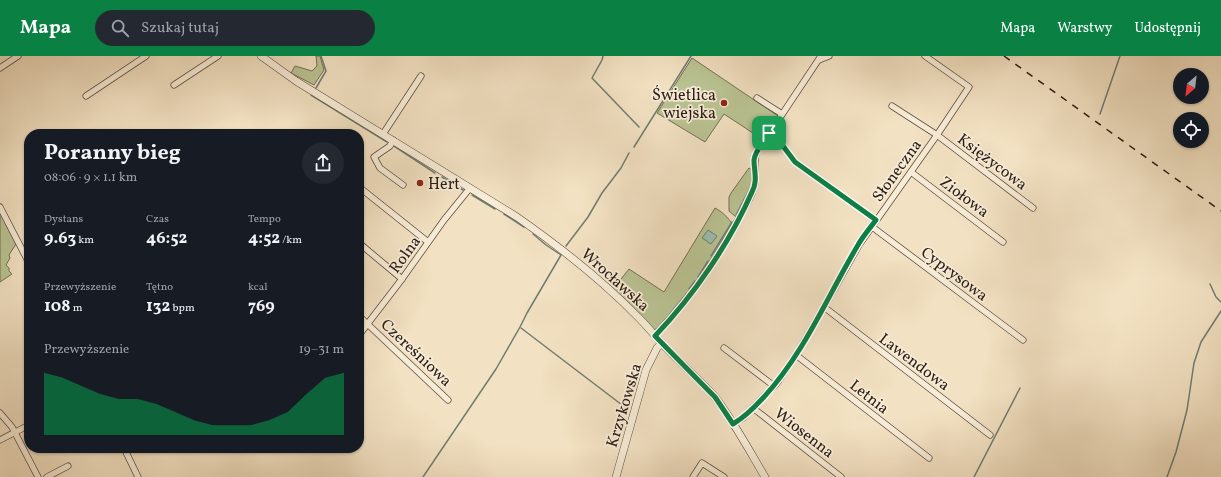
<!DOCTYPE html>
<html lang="pl">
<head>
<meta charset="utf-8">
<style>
  :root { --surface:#171b24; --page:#242831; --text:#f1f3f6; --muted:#9ea1a6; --accent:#0b8043 }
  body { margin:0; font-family:Vollkorn,serif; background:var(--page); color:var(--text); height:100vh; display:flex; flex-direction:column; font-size:15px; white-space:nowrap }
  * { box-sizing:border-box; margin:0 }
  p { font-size:13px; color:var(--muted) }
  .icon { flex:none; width:22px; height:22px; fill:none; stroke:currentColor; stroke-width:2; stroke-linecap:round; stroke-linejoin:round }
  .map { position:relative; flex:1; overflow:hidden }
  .panel { position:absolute; left:24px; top:73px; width:340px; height:324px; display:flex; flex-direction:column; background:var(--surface); border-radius:16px; box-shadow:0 1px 3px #0004 }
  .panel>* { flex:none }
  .needle { width:26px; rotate:208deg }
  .fabs { position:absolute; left:1173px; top:12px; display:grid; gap:8px }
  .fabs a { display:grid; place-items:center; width:36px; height:36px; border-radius:50%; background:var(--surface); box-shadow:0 1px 3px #0004; font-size:20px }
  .pin { position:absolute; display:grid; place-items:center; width:34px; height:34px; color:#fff; margin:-17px; border-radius:8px; box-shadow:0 2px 6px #0006 }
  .round { display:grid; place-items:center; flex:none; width:42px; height:42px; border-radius:21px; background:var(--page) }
  .headline { display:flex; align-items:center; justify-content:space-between; height:68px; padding:0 20px }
  h1 { font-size:22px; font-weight:700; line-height:30px }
  .figures { display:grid; grid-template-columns:repeat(3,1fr); gap:6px; height:68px; padding:4px 20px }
  .figures div { display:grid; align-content:center }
  .figures b { font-size:17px; font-weight:700 }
  .figures small { font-size:11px; font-weight:400 }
  .figures p { font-size:11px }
  .chart { height:112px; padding:8px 20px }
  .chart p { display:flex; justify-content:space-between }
  .chart svg { width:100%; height:72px; margin-top:4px; fill:var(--accent); opacity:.7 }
  header { display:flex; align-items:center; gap:24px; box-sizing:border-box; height:56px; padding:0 20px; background:var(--accent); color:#fff }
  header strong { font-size:19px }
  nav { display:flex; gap:22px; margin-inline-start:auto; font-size:14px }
  .search { width:280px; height:36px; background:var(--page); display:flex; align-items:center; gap:10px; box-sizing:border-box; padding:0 14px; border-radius:22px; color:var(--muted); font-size:15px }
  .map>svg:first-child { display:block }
</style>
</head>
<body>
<header>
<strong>Mapa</strong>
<div class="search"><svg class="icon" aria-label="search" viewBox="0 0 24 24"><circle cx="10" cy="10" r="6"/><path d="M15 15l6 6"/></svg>Szukaj tutaj</div>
<nav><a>Mapa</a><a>Warstwy</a><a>Udostępnij</a></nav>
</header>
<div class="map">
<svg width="1221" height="421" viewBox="0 0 1221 421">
  <rect width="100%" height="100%" fill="#f2e1c2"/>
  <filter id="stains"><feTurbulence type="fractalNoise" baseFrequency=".005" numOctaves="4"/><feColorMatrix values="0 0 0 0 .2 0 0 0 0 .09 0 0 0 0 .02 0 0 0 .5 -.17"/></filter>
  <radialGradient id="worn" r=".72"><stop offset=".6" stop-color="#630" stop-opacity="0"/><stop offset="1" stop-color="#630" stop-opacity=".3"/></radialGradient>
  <!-- green -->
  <g fill="#bac393" stroke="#727054">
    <polygon points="316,0 320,0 324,14 314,29 291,17 295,10 312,15 317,10"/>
    <polygon points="692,2 778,60 762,83 724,58 705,86 657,57"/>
    <polygon points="749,112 753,114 753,127 750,135 736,161 729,155 729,141 731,137"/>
    <path d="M715,152C721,155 729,162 732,168C715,198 697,226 675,253C669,260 663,272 653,274L613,233L629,213L664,236Z"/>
    <polygon points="0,157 16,188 9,199 10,202 6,209 9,212 9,215 12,218 0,226"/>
  </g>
  <!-- water -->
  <polygon fill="#9bbeb1" stroke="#6e7d72" points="708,174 717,180 711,188 702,182"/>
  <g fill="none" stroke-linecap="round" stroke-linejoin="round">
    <!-- stream -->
    <g stroke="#6e7d72" stroke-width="1.5">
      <polyline points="603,0 602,4 592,22 639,71"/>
      <polyline points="316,32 326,15 321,0"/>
      <polyline points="311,39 387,86"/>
      <polyline points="1100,58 1120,0"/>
      <polyline points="394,90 435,117"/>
      <polyline points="634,91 691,0"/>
      <polyline points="442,121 463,134"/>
      <polyline points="752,127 753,121"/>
      <polyline points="472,139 495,153"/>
      <polyline points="504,158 524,171"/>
      <polyline points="736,159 750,132"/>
      <polyline points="566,190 588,161 602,137 621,112 629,97"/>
      <polyline points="711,200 732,166"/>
      <polyline points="698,221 708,205"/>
      <polyline points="1210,228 1216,241 1221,246"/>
      <polyline points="689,233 695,225"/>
      <polyline points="661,269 687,237"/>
      <polyline points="521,272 626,352"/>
      <polyline points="423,421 496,313 520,271 527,257 561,199 546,189 533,178"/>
      <polyline points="974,421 1020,332"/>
      <polyline points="1167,421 1176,396 1187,354 1194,307 1201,286 1221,255"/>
    </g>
    <!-- minor casing -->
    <g stroke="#5d4d40" stroke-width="7">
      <g id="minor">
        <polyline points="819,4 829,0"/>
        <polyline points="0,12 18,0"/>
        <polyline points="174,29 218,0"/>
        <polyline points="86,40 146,0"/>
        <polyline points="757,42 782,58"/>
        <polyline points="892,50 937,79 1033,152"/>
        <polyline points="769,77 780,86 795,106 876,164"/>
        <polyline points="383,78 421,20"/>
        <polyline points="393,84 390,90 374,101 380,112 403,129"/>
        <polyline points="911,116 1003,186"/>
        <polyline points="359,131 428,186"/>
        <polyline points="0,151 29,207"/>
        <polyline points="871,170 1023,284"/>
        <polyline points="359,187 402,223"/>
        <polyline points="824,251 990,379"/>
        <polyline points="359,260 448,344"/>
        <polyline points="359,279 402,223 444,164 470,132"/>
        <path d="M655,279C689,244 717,203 740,160C745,151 751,142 754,132C758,120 752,108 757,96L821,0"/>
        <polyline points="724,292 774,330"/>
        <polyline points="796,299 929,402"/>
        <polyline points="753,352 841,421"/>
        <polyline points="0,357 12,371 38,421"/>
        <polyline points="733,368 743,362 777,327 796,299 824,251 859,189 937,79 969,31 925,0"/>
        <polyline points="0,384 29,369"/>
        <polyline points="124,392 138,421"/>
        <polyline points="47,421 68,410"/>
        <polyline points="693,421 702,407 724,421"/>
      </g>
    </g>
    <!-- tertiary casing -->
    <g stroke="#5d4d40" stroke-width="8">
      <g id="tertiary">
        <path d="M261,0L296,25L517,161C560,191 602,224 639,262C650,273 659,285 670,296C685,311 701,325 715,341C734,366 749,394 765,421"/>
        <polyline points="616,421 646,314 657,292 662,287"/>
      </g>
    </g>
    <!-- minor -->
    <use href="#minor" stroke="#f7ecd7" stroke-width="5.5"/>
    <!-- tertiary -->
    <use href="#tertiary" stroke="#f7ecd7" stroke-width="7"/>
    <!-- rail -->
    <polyline stroke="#2b1c14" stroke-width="1.5" stroke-dasharray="7 7" stroke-linecap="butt" points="1004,0 1221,155"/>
  </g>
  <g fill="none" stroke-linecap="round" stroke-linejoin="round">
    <!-- route casing -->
    <g stroke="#fff" stroke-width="8">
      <path id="route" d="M769,77L780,86L795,106L876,164C870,172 863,180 858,189C827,241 804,298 763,342C753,353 745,361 733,368L715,341L706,332L655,280C694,239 729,188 752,136C758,125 754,115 754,104C755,95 764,85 769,77Z"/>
    </g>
    <!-- route -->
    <use href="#route" stroke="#0b8043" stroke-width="5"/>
  </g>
  <!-- markers -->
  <g fill="#8f2418" stroke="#f7ecd7" stroke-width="1.5">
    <circle cx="724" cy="47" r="4"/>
    <circle cx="420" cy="127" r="4"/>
  </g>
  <g text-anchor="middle" stroke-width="3.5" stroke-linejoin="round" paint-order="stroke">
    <!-- poi labels -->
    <g font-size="16" fill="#2b1c14" stroke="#f7ecd7" text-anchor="end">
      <text x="716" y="44">Świetlica<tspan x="716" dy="18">wiejska</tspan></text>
      <text x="428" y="133" text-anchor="start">Hert</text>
    </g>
    <!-- street labels -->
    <g font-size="16" fill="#2b1c14" stroke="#f7ecd7">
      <text transform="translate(993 105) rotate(37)" y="6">Księżycowa</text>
      <text transform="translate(896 114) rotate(-54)" y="6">Słoneczna</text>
      <text transform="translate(965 140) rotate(37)" y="6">Ziołowa</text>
      <text transform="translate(404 198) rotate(-54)" y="6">Rolna</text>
      <text transform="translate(955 217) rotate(37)" y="6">Cyprysowa</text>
      <text transform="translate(616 223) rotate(42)" y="6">Wrocławska</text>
      <text transform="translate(417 296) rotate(43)" y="6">Czereśniowa</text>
      <text transform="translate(915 305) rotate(37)" y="6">Lawendowa</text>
      <text transform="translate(870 340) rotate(38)" y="6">Letnia</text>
      <text transform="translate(623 349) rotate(-73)" y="6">Krzykowska</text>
      <text transform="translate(805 376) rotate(38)" y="6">Wiosenna</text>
    </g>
  </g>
  <rect width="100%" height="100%" filter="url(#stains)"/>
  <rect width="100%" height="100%" fill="url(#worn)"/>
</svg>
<div class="fabs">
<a><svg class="needle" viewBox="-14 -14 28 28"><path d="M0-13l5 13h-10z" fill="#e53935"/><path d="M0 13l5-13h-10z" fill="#9ea1a6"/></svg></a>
<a><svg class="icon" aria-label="locate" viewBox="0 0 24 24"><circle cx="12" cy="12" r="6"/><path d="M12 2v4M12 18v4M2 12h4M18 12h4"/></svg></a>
</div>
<div class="pin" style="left:769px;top:77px;background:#1e9e55"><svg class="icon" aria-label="arrive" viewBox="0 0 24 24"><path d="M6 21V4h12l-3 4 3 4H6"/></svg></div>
<section class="panel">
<div class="headline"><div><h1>Poranny bieg</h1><p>08:06 · 9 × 1.1 km</p></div><a class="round"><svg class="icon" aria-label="share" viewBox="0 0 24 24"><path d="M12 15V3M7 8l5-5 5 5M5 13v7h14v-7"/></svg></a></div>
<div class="figures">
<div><p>Dystans</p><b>9.63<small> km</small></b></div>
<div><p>Czas</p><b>46:52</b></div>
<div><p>Tempo</p><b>4:52<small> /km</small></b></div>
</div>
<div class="figures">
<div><p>Przewyższenie</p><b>108<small> m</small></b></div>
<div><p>Tętno</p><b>132<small> bpm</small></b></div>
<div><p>kcal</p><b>769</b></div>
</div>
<div class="chart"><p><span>Przewyższenie</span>19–31 m</p>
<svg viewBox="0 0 160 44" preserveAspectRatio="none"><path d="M0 44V6L10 9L20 14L30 19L40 22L50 22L60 25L70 30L80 35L90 38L100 38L110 38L120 35L130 30L140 19L150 9L160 6V44z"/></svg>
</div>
</section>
</div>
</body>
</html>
